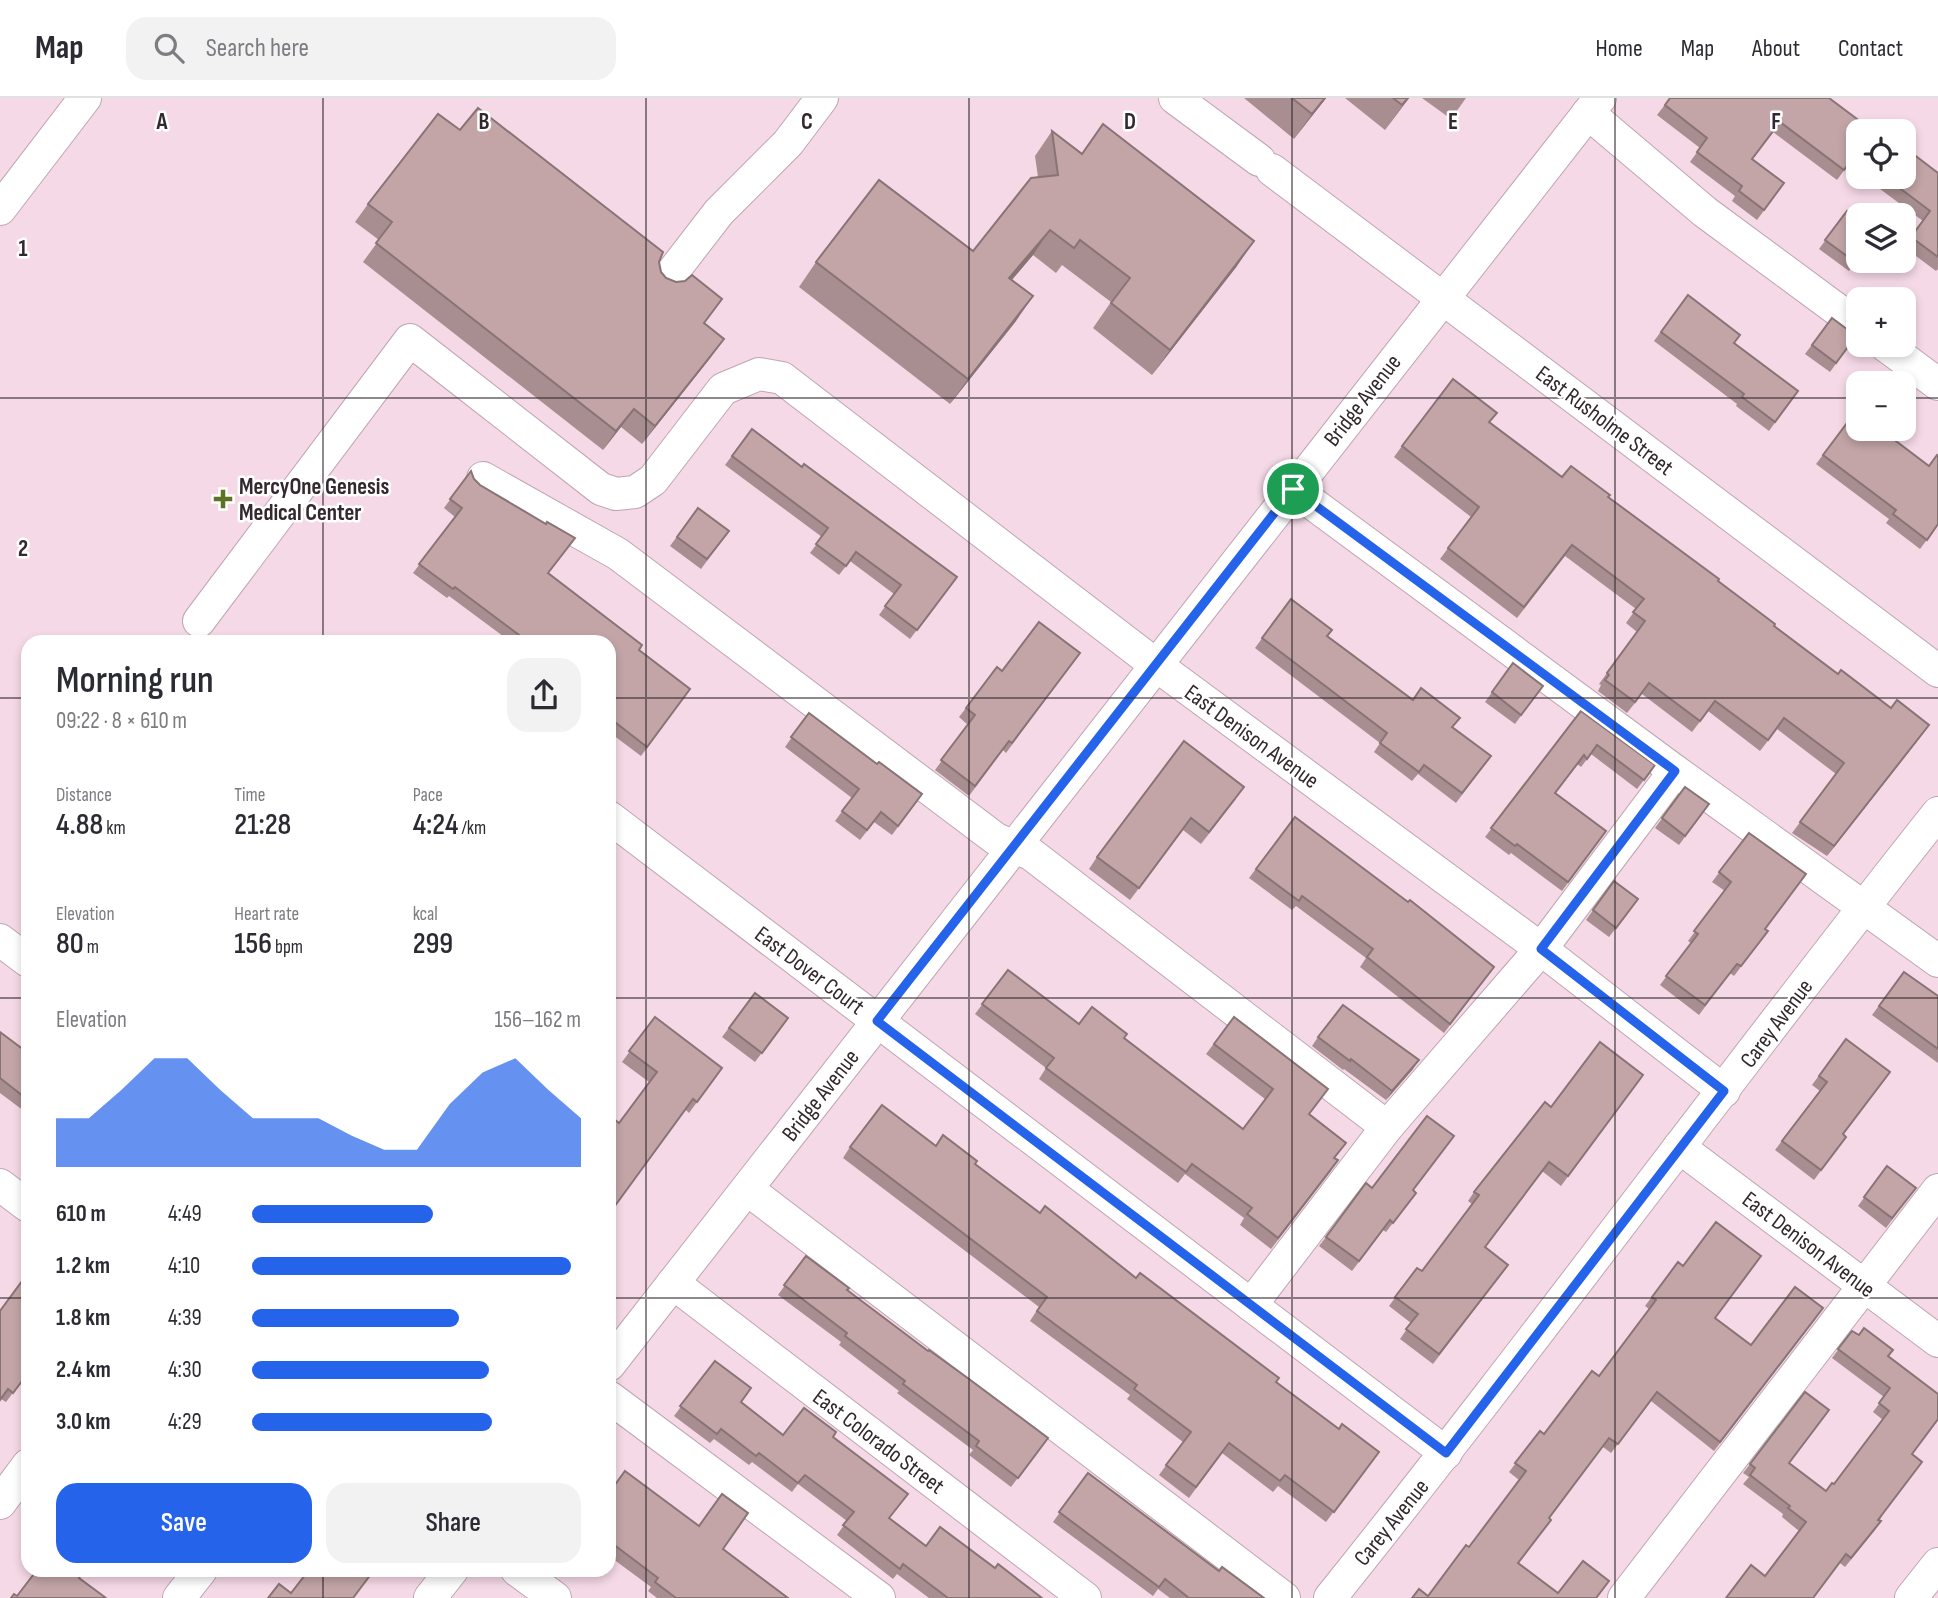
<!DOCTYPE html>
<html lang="en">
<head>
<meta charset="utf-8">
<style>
  :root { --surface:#fff; --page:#f2f2f3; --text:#2b2b33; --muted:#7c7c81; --line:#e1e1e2; --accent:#2563eb }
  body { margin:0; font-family:"Sofia Sans Condensed",sans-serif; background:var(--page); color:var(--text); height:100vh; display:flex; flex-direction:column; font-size:26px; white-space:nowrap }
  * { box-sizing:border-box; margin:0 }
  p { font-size:23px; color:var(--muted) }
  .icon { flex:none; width:38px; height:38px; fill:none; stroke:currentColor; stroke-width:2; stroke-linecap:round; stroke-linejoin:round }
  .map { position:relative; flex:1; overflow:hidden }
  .sheet { position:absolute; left:21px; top:537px; width:595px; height:942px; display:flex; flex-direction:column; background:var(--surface); border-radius:21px; box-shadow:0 4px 10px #0003 }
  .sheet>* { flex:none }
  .tools { position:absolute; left:1846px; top:21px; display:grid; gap:14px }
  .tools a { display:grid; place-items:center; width:70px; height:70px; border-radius:14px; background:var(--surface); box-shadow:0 4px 10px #0003; font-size:35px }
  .pin { position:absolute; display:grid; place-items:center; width:60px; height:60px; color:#fff; margin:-30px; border:4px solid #fff; border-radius:50%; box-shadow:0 2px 7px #0007 }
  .round { display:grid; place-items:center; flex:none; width:74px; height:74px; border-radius:21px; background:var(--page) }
  .overview { display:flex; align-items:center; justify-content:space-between; height:119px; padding:0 35px }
  h1 { font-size:38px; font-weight:600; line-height:52px }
  .stats { display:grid; grid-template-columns:repeat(3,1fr); gap:10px; height:119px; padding:7px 35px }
  .stats div { display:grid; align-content:center }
  .stats b { font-size:30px; font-weight:600 }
  .stats small { font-size:19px; font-weight:400 }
  .stats p { font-size:19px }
  .chart { height:196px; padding:14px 35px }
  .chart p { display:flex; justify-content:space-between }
  .chart svg { width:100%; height:126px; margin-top:7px; fill:var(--accent); opacity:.7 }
  .button { display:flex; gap:14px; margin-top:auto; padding:14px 35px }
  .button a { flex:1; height:80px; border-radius:21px; background:var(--accent); color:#fff; font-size:28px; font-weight:600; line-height:80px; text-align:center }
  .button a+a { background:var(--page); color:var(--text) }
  ul { padding:0 35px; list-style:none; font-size:23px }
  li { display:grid; grid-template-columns:112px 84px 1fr; align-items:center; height:52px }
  li i { height:18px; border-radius:9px; background:var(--accent) }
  header { display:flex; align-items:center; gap:42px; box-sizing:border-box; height:98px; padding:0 35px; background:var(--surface); border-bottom:2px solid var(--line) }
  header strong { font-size:33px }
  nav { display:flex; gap:38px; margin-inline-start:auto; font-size:24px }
  .search { width:490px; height:63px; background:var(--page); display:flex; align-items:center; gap:18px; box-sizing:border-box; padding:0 24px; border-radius:21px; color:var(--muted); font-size:26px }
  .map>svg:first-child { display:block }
</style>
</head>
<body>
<header>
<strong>Map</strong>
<div class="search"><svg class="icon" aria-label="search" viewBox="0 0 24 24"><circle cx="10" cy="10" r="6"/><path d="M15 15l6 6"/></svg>Search here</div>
<nav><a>Home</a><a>Map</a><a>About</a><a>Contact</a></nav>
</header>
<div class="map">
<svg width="1938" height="1500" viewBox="0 0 1938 1500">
  <rect width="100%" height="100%" fill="#f5d9e7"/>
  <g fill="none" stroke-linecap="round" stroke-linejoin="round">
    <!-- minor casing -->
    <g stroke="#bfa5b2" stroke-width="34">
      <g id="minor">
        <polyline points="1175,0 1259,62"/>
        <polyline points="1588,15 1705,114 1858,227"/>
        <polyline points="1272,72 1938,573"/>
        <polyline points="0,111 85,0"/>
        <polyline points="665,184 719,114 788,45 822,0"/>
        <polyline points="1885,247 1938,286"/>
        <polyline points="483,380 618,456 996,741 1031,756 1387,1029"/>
        <polyline points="1293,391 1675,673 1938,863"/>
        <polyline points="199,523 410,242 601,391 616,396 635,394 653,382 723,291 759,276 782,280 1156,567 1541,851 1724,993"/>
        <polyline points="609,719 1446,1355"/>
        <polyline points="0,842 28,863"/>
        <polyline points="1679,1049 1938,1243"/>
        <polyline points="0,1087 28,1108"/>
        <polyline points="747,1091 1284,1500"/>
        <polyline points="673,1185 1085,1500"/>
        <polyline points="1251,1207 1387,1029 1541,851 1675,673"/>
        <polyline points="609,1267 1600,0"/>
        <polyline points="609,1299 879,1500"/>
        <polyline points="0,1405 28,1367"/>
        <polyline points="517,1472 555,1500"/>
        <polyline points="179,1500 201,1472"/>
        <polyline points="430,1500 452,1472"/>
        <path d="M1330,1500C1537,1242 1732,974 1938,715"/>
        <polyline points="1624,1500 1938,1092"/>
        <polyline points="1911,1500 1938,1466"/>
      </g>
    </g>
    <!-- minor -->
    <use href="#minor" stroke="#fff" stroke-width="32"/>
  </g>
  <!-- wall -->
  <g fill="#a88e90">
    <polygon points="1244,0 1326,0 1294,41"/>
    <polygon points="1345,0 1409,0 1385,32"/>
    <polygon points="1422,0 1466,0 1451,21"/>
    <polygon points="1670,0 1858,33 1858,74 1848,67 1837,82 1773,34 1752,62 1784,85 1757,122 1732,103 1735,98 1690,64 1700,50 1657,17"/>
    <polygon points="460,32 659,164 661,174 704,226 711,259 642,346 621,329 603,352 363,164 379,142 355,124 368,106"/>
    <polygon points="1052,33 1237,168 1152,277 1093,230 1111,204 1062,167 1056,175 1033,157 1012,182 1016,223 950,306 799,189 816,164 973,153 1038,79 1035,58"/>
    <polygon points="1938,75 1938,171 1936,173 1904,149 1923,123 1864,79 1904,79"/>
    <polygon points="1847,113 1858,160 1849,173 1819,151"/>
    <polygon points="1688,197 1734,245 1798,293 1769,333 1736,308 1737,306 1654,243"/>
    <polygon points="1832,220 1856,238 1830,274 1805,256"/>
    <polygon points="1856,313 1929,368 1938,427 1920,451 1886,425 1889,421 1816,366"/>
    <polygon points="1490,325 1562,379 1608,399 1718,483 1774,528 1921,638 1827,758 1792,735 1836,676 1777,631 1760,653 1708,613 1692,634 1642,596 1627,615 1598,593 1601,587 1599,586 1637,534 1626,525 1636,511 1565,458 1517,520 1440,461 1471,419 1394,359 1402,348"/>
    <polygon points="752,331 802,369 957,479 910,541 879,517 894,496 850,463 839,477 810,455 822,439 725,367"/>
    <polygon points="471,373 474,381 549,475 639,552 690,591 641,658 609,634 609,544 511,544 449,498 447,500 413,475 455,419 444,410"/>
    <polygon points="698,410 729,433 701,471 670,448"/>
    <polygon points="1291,501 1327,538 1413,602 1453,629 1491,658 1456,705 1418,676 1412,683 1374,654 1380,645 1255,550"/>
    <polygon points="1080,555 1006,655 1003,652 969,698 935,672 968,627 959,619 966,610 1002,573"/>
    <polygon points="1513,565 1543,588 1515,626 1485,604"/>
    <polygon points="1581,613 1655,667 1637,691 1591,656 1581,669 1577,666 1556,695 1606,733 1562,793 1511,755 1509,757 1485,739"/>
    <polygon points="809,615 877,666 922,696 892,737 874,724 860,742 835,723 852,700 785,649"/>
    <polygon points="1685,689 1709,706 1679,747 1655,730"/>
    <polygon points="1236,701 1201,746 1183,732 1130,802 1089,771 1097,759"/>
    <polygon points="1295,719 1494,869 1444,935 1360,869 1366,860 1296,808 1292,812 1249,780"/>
    <polygon points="1749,735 1766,831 1768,833 1734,878 1730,875 1699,917 1660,887 1691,845 1688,843 1725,793 1712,784"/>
    <polygon points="1614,783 1638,801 1609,839 1586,822"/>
    <polygon points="1008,872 1079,926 1124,940 1243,1031 1265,1001 1206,956 1234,919 1310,1017 1335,1060 1331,1073 1271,1151 1240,1127 1244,1120 1185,1076 1178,1085 1039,981 1046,970 975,916"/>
    <polygon points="1904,874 1938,898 1938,965 1872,917"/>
    <polygon points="755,895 788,920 755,964 722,939"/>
    <polygon points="655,919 722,970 689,1015 686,1012 619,1025 649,984 622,964"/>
    <polygon points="0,934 28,955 28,1016 0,995"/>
    <polygon points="1318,939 1413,971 1386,1002 1344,971 1343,972 1312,948"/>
    <polygon points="1846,941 1843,1036 1846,1039 1814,1082 1775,1052 1820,993 1812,987"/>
    <polygon points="1643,977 1561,1088 1542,1073 1485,1150 1508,1167 1433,1266 1400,1241 1411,1225 1389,1208 1417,1170 1422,1173 1472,1106 1468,1103 1474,1094 1551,1009"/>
    <polygon points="936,1048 975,1066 1040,1115 1136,1180 1276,1284 1371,1364 1326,1424 1278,1388 1273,1394 1222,1355 1189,1400 1159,1377 1183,1344 1127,1301 1130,1297 1030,1223 1039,1209 843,1060 850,1049"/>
    <polygon points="1887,1068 1909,1099 1886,1130 1858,1108"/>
    <polygon points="1372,1090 1414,1093 1416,1095 1386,1134 1383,1132 1352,1173 1319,1148 1326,1139"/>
    <polygon points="806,1158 847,1192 928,1253 1048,1340 1011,1389 969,1357 973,1352 897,1295 899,1293 839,1247 841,1244 778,1197"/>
    <polygon points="1678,1164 1715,1220 1751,1247 1817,1219 1714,1353 1651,1303 1611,1355 1603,1349 1549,1420 1519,1465 1558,1495 1597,1500 1428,1498 1469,1449 1519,1382 1509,1374 1540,1333 1544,1336 1599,1278 1649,1211 1645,1208"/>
    <polygon points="0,1213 28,1275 6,1304 1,1301"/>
    <polygon points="1852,1233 1889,1259 1912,1356 1875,1432 1845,1469 1840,1465 1765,1478 1799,1433 1782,1419 1783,1416 1743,1386 1749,1379 1743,1375 1750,1366 1789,1366 1826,1393 1834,1386 1883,1322 1873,1314 1884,1299 1832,1260"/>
    <polygon points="715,1263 741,1305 783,1337 833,1339 890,1421 926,1448 995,1470 1042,1500 929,1500 897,1476 893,1481 837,1437 847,1423 798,1386 792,1394 752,1364 749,1367 714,1341 710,1345 674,1318"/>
    <polygon points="1088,1375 1219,1473 1264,1500 1170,1500 1158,1491 1153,1498 1053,1424"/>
    <polygon points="609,1395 723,1451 788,1500 657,1500 648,1493 651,1489 609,1458"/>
  </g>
  <!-- shaded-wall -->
  <g fill="#887475">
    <polygon points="1325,0 1326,0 1294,41 1312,16"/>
    <polygon points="1408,0 1409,0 1385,32"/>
    <polygon points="1050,132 1033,157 992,205 1009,180"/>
    <polygon points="1254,143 1237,168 1152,277 1170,252"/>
    <polygon points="1033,198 1016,223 950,306 968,281"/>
    <polygon points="724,241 711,259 642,346 655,328"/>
    <polygon points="634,311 621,329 603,352 616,333"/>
    <polygon points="1929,627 1921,638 1827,758 1834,748"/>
    <polygon points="1419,962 1413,971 1386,1002 1392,993"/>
  </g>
  <!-- building -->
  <g fill="#c3a5a7" stroke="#887475" stroke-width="2">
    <polygon points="1292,0 1325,0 1312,16"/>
    <polygon points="1393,0 1408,0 1402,7"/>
    <polygon points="1670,0 1829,0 1873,33 1858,33 1858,59 1855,56 1844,72 1780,24 1752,61 1784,85 1764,112 1739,93 1742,88 1697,54 1707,40 1665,7"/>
    <polygon points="478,10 663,154 659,164 661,174 666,180 676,184 685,183 692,177 722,201 704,225 724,241 655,328 634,311 616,333 376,145 392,124 368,106 438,16 460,32"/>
    <polygon points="1103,26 1254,143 1170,252 1111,205 1130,180 1080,142 1074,150 1050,132 1009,180 1033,198 968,281 816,164 879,82 973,153 1031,80 1058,77 1052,33 1082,56"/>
    <polygon points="1904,49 1938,75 1938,159 1911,139 1930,113 1885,79 1904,79"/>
    <polygon points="1847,113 1858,121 1858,159 1855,164 1825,142"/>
    <polygon points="1688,197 1740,237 1734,245 1798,293 1775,324 1742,299 1744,296 1661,234"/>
    <polygon points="1832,220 1856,238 1836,265 1812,247"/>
    <polygon points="1453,281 1497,315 1489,324 1562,379 1571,368 1610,397 1608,399 1719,481 1718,483 1775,526 1774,528 1838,576 1841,572 1891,610 1897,602 1929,627 1834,748 1800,724 1844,665 1784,620 1768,642 1715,603 1700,623 1649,585 1635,604 1605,582 1609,577 1607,575 1645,523 1633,514 1644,501 1572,447 1524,509 1448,450 1479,409 1402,348"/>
    <polygon points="1856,313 1858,315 1858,331 1880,331 1929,368 1937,357 1938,358 1938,426 1927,442 1893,416 1896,412 1823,357"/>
    <polygon points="752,331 802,369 804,366 957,479 917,532 885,508 901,487 856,454 846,468 816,446 828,430 732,358"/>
    <polygon points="471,373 474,381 480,387 546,426 547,424 575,440 548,475 642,547 639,552 690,591 647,649 611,621 614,617 609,614 609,544 518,544 515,542 519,537 455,489 453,491 419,466 462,410 450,401"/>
    <polygon points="698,410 729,433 707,461 677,439"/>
    <polygon points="1291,501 1332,532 1327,538 1413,602 1421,590 1460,620 1452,629 1491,658 1462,695 1424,667 1419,674 1380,645 1387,635 1262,540"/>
    <polygon points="1039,524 1080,555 1012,645 1009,643 975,688 941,662 975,617 966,610 997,569 1002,573"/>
    <polygon points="1513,565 1543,588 1521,617 1492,594"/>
    <polygon points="1581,613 1655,667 1644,682 1597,647 1587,661 1584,657 1555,695 1606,733 1568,784 1517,746 1515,748 1491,730"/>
    <polygon points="809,615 877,666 879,664 922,696 898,728 881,714 867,732 842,713 859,691 791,639"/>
    <polygon points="1184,643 1244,689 1209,734 1191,720 1139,790 1097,759"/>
    <polygon points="1685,689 1709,706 1685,738 1662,720"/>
    <polygon points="1295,719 1408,804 1410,802 1494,869 1450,926 1367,859 1373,851 1302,798 1299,803 1256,771"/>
    <polygon points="1749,735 1806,776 1765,831 1768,833 1741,868 1737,866 1705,907 1666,878 1698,836 1694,833 1731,784 1719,774"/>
    <polygon points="1614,783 1638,801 1616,830 1593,812"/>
    <polygon points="1008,872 1079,926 1092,909 1127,936 1124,940 1243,1031 1273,991 1214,946 1234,919 1328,991 1309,1016 1346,1045 1334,1060 1338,1062 1278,1140 1247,1116 1252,1110 1192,1066 1186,1074 1046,970 1054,960 982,906"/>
    <polygon points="1904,874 1938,898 1938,951 1879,908"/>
    <polygon points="755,895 788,920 762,955 729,930"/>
    <polygon points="1343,907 1419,962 1392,993 1351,961 1350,963 1318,939"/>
    <polygon points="655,919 722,970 697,1004 693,1001 609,1116 609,1017 619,1025 657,974 629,953"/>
    <polygon points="0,934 28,955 28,1002 0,980"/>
    <polygon points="1846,941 1890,974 1843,1036 1846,1039 1821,1072 1782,1043 1827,984 1819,978"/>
    <polygon points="1600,944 1643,977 1568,1078 1549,1064 1485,1149 1508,1167 1439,1256 1406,1231 1418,1216 1395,1199 1417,1170 1422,1173 1479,1097 1474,1094 1545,1004 1551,1009"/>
    <polygon points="882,1007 936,1048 943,1037 977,1063 975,1066 1040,1115 1045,1108 1136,1180 1140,1175 1279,1280 1276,1284 1339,1331 1342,1326 1379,1354 1334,1414 1285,1377 1280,1383 1229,1345 1196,1389 1166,1367 1191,1334 1134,1291 1137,1287 1037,1213 1047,1199 850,1049"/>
    <polygon points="1427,1018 1454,1038 1413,1092 1416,1095 1393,1125 1390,1122 1359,1163 1326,1139 1366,1085 1372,1090"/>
    <polygon points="1887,1068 1916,1090 1892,1120 1864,1099"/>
    <polygon points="1716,1124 1761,1158 1715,1220 1751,1247 1795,1189 1823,1210 1720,1344 1657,1294 1618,1346 1609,1340 1549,1420 1551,1422 1518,1465 1558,1495 1583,1463 1609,1483 1596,1500 1412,1500 1419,1491 1428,1498 1466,1447 1469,1449 1526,1373 1515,1365 1540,1333 1544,1336 1592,1273 1599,1278 1656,1202 1652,1199 1678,1164 1683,1168"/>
    <polygon points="806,1158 849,1190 847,1192 928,1253 929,1252 969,1281 1048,1340 1018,1380 976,1348 979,1343 903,1286 905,1283 845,1238 847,1235 784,1187"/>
    <polygon points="28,1175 28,1275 13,1295 8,1291 0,1302 0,1213"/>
    <polygon points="1864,1230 1893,1252 1888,1258 1938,1296 1938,1321 1912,1356 1922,1364 1878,1422 1881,1423 1851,1460 1846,1456 1813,1500 1726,1500 1751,1467 1765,1478 1806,1424 1788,1410 1790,1408 1750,1377 1755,1370 1750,1366 1805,1294 1829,1312 1789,1365 1826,1393 1832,1385 1834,1386 1889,1313 1879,1305 1890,1290 1838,1251 1852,1233 1859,1237"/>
    <polygon points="715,1263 751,1290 741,1304 783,1337 804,1310 836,1334 833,1339 908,1396 889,1420 926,1448 940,1429 995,1470 998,1466 1042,1500 948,1500 903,1466 900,1471 843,1427 854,1414 805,1377 798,1385 759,1355 756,1358 721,1331 717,1336 680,1308"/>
    <polygon points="625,1373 699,1428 722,1396 748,1415 723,1451 788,1500 676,1500 655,1484 658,1480 609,1443 609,1395"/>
    <polygon points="1088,1375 1219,1473 1222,1469 1264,1500 1189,1500 1165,1481 1159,1489 1059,1414"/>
    <polygon points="37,1472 85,1472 79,1480 106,1500 11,1500 14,1496 17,1498"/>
    <polygon points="309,1472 374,1472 353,1500 268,1500 279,1486 291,1495"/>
  </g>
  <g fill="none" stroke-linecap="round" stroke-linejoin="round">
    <!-- route casing -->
    <g stroke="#fff" stroke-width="14">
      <polygon id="route" points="1293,391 1675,673 1541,851 1724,993 1446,1355 877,923"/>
    </g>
    <!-- route -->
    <use href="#route" stroke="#2563eb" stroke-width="9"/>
  </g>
  <!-- grid -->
  <path fill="none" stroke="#32282d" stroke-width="2" stroke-opacity="0.55" d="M323,0V544M646,0V1500M969,0V1500M1292,0V1500M1615,0V1500M0,300H1858M1904,300H1938M0,600H28M609,600H1938M0,900H28M609,900H1938M0,1200H28M609,1200H1938M323,1472V1500"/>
  <!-- markers -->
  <path fill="#5c7323" stroke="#fff" stroke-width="2.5" d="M219.5 390.5h7v7h7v7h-7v7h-7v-7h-7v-7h7z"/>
  <g text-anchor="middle" stroke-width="5" stroke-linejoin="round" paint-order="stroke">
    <!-- street labels -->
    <g font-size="23" fill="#32282d" stroke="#fff">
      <text transform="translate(1362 302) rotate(-52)" y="8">Bridge Avenue</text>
      <text transform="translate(1605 322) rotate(37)" y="8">East Rusholme Street</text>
      <text transform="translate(1252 638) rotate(36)" y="8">East Denison Avenue</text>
      <text transform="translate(810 872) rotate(37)" y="8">East Dover Court</text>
      <text transform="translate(1776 925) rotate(-53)" y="8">Carey Avenue</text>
      <text transform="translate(820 997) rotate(-52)" y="8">Bridge Avenue</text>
      <text transform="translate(1809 1146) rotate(37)" y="8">East Denison Avenue</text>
      <text transform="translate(879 1343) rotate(37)" y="8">East Colorado Street</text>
      <text transform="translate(1391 1424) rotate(-51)" y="8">Carey Avenue</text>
    </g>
    <!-- poi labels -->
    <g font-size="23" font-weight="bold" fill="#32282d" stroke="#fff" text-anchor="start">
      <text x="239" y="396">MercyOne Genesis<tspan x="239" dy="26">Medical Center</tspan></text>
    </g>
  </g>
  <g font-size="23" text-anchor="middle" font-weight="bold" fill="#32282d" stroke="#fff" stroke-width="5" stroke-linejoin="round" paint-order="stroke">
    <text x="162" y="31">A</text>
    <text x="484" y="31">B</text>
    <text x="807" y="31">C</text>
    <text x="1130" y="31">D</text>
    <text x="1453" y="31">E</text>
    <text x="1776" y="31">F</text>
    <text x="23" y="158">1</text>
    <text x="23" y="458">2</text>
  </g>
</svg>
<div class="tools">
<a><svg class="icon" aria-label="locate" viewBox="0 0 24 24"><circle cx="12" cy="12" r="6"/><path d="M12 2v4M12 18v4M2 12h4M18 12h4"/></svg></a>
<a><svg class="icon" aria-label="layers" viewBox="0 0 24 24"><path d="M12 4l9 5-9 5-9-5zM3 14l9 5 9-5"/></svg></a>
<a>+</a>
<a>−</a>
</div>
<div class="pin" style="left:1293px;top:391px;background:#1e9e55"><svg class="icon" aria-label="arrive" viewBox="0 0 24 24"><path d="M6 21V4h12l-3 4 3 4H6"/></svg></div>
<section class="sheet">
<div class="overview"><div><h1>Morning run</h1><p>09:22 · 8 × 610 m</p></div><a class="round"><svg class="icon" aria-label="share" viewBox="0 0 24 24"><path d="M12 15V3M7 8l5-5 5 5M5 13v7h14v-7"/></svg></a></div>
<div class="stats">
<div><p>Distance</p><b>4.88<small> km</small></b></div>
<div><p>Time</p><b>21:28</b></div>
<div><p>Pace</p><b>4:24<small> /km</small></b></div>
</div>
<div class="stats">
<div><p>Elevation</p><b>80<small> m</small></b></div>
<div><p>Heart rate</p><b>156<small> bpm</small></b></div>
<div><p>kcal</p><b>299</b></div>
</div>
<div class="chart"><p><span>Elevation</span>156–162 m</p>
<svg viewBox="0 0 160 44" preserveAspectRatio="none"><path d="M0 44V27L10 27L20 17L30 6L40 6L50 17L60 27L70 27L80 27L90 33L100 38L110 38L120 22L130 11L140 6L150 17L160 27V44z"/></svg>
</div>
<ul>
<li><b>610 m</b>4:49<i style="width:55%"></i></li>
<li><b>1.2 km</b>4:10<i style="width:97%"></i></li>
<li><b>1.8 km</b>4:39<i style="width:63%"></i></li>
<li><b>2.4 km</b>4:30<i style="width:72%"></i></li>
<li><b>3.0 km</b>4:29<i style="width:73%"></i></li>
</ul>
<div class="button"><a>Save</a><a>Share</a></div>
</section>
</div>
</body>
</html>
